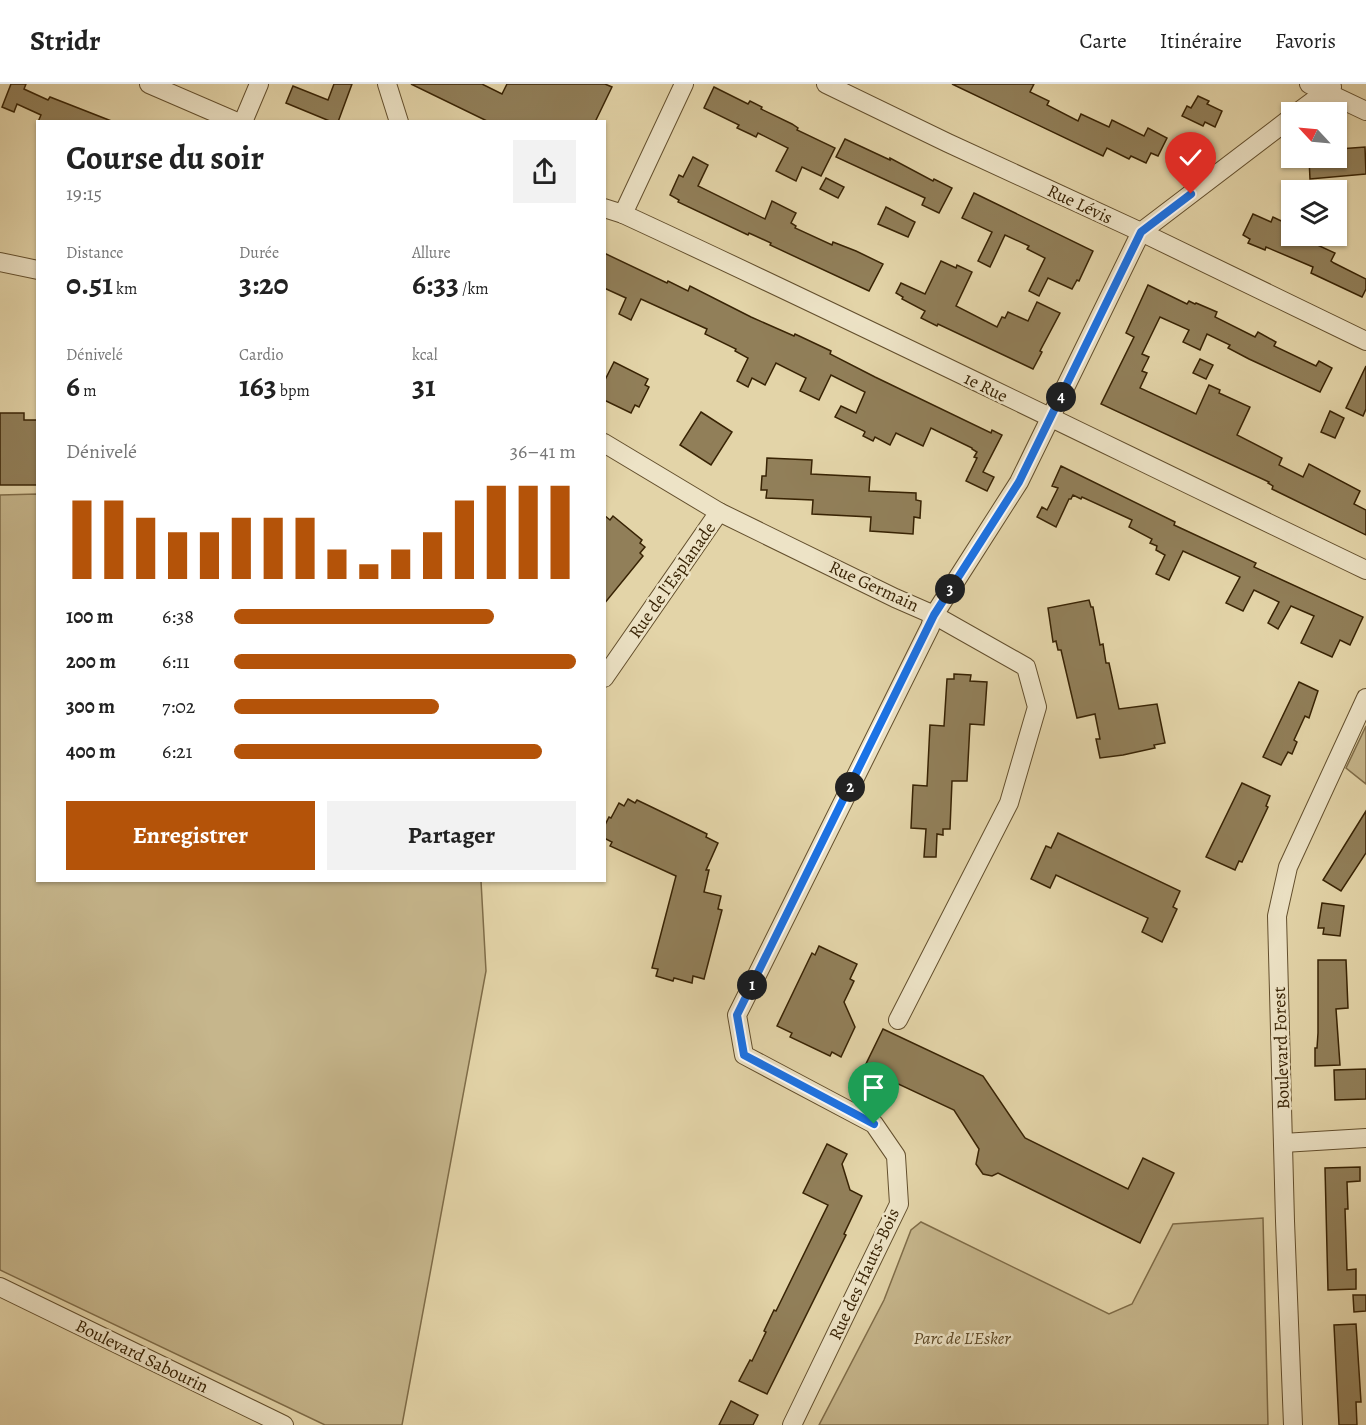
<!DOCTYPE html>
<html lang="fr">
<head>
<meta charset="utf-8">
<style>
  :root { --surface:#fff; --page:#f2f2f2; --text:#222; --muted:#767676; --line:#e0e0e0; --accent:#b45309 }
  body { margin:0; font-family:Alegreya,serif; background:var(--page); color:var(--text); height:100vh; display:flex; flex-direction:column; font-size:22px; white-space:nowrap }
  * { box-sizing:border-box; margin:0 }
  p { font-size:20px; color:var(--muted) }
  .icon { flex:none; width:33px; height:33px; fill:none; stroke:currentColor; stroke-width:2; stroke-linecap:round; stroke-linejoin:round }
  .map { position:relative; flex:1; overflow:hidden }
  .sheet { position:absolute; left:36px; top:36px; width:570px; height:762px; display:flex; flex-direction:column; background:var(--surface); border-radius:0px; box-shadow:0 2px 4px #0004 }
  .sheet>* { flex:none }
  .needle { width:39px; rotate:296deg }
  .fabs { position:absolute; left:1281px; top:18px; display:grid; gap:12px }
  .fabs a { display:grid; place-items:center; width:66px; height:66px; border-radius:0px; background:var(--surface); box-shadow:0 2px 4px #0004; font-size:30px }
  .pin { position:absolute; display:grid; place-items:center; width:51px; height:51px; color:#fff; margin:-62px -26px; border-radius:50% 50% 50% 0; rotate:-45deg; box-shadow:0 0 6px #0007 }
  .pin .icon { rotate:45deg }
  .km { position:absolute; width:30px; height:30px; margin:-15px; border-radius:50%; background:#222; color:#fff; font-size:16px; line-height:30px; text-align:center }
  .round { display:grid; place-items:center; flex:none; width:63px; height:63px; border-radius:0px; background:var(--page) }
  .head { display:flex; align-items:center; justify-content:space-between; height:102px; padding:0 30px }
  h1 { font-size:33px; font-weight:700; line-height:45px }
  .stats { display:grid; grid-template-columns:repeat(3,1fr); gap:9px; height:102px; padding:6px 30px }
  .stats div { display:grid; align-content:center }
  .stats b { font-size:30px; font-weight:700 }
  .stats small { font-size:16px; font-weight:400 }
  .stats p { font-size:16px }
  .chart { height:168px; padding:12px 30px }
  .chart p { display:flex; justify-content:space-between }
  .chart svg { width:100%; height:108px; margin-top:6px; stroke:var(--accent); stroke-width:6 }
  .button { display:flex; gap:12px; margin-top:auto; padding:12px 30px }
  .button a { flex:1; height:69px; border-radius:0px; background:var(--accent); color:#fff; font-size:24px; font-weight:700; line-height:69px; text-align:center }
  .button a+a { background:var(--page); color:var(--text) }
  ul { padding:0 30px; list-style:none; font-size:20px }
  li { display:grid; grid-template-columns:96px 72px 1fr; align-items:center; height:45px }
  li i { height:15px; border-radius:8px; background:var(--accent) }
  header { display:flex; align-items:center; gap:36px; box-sizing:border-box; height:84px; padding:0 30px; background:var(--surface); border-bottom:2px solid var(--line) }
  header strong { font-size:28px }
  nav { display:flex; gap:33px; margin-inline-start:auto; font-size:21px }
  .map>svg:first-child { display:block }
</style>
</head>
<body>
<header>
<strong>Stridr</strong>
<nav><a>Carte</a><a>Itinéraire</a><a>Favoris</a></nav>
</header>
<div class="map">
<svg width="1366" height="1341" viewBox="0 0 1366 1341">
  <rect width="100%" height="100%" fill="#e3d4a8"/>
  <filter id="stains"><feTurbulence type="fractalNoise" baseFrequency=".00333" numOctaves="4"/><feColorMatrix values="0 0 0 0 .2 0 0 0 0 .09 0 0 0 0 .02 0 0 0 .5 -.17"/></filter>
  <radialGradient id="worn" r=".72"><stop offset=".6" stop-color="#630" stop-opacity="0"/><stop offset="1" stop-color="#630" stop-opacity=".3"/></radialGradient>
  <!-- green -->
  <g fill="#c6b68c" stroke="#7f6c48" stroke-width="1.5">
    <polygon points="37,410 38,796 481,797 486,887 402,1341 325,1341 0,1186 0,411"/>
    <polygon points="1366,642 1366,700 1346,684"/>
    <polygon points="1263,1134 1268,1341 819,1341 884,1216 911,1146 921,1138 1109,1230 1132,1220 1173,1140"/>
  </g>
  <!-- building -->
  <g fill="#917f59" stroke="#382304" stroke-width="1.5">
    <polygon points="11,0 26,0 24,5 48,16 50,13 114,38 38,38 41,31 17,20 14,28 2,23"/>
    <polygon points="334,0 352,0 338,38 332,38 286,19 293,2 328,16"/>
    <polygon points="411,0 482,0 502,10 507,0 605,0 612,3 595,38 489,38"/>
    <polygon points="952,0 1034,0 1030,8 1049,17 1047,21 1078,37 1081,30 1109,43 1112,36 1144,52 1148,44 1167,54 1158,72 1151,69 1146,79 1131,72 1129,75 1107,64 1103,72"/>
    <polygon points="714,3 748,20 750,17 762,23 761,25 792,40 798,44 797,46 835,64 821,92 802,83 796,97 776,87 788,64 758,49 756,53 750,50 737,44 739,41 704,24"/>
    <polygon points="1198,12 1209,17 1207,20 1222,27 1215,43 1205,38 1203,42 1182,32 1187,22 1191,24"/>
    <polygon points="845,55 890,76 890,74 933,97 934,95 952,104 939,129 922,121 925,114 836,73"/>
    <polygon points="1365,63 1366,90 1310,95 1309,74 1336,74 1336,68 1339,68 1339,65"/>
    <polygon points="693,73 708,81 698,102 765,135 772,117 796,129 791,139 796,142 795,144 832,161 833,158 856,167 883,180 869,207 770,161 771,159 749,149 748,151 678,118 679,116 670,111 679,91 683,93"/>
    <polygon points="826,94 844,103 838,114 820,105"/>
    <polygon points="974,109 1093,167 1079,197 1077,196 1072,205 1048,194 1039,212 1029,207 1045,174 1027,165 1029,162 1005,151 990,183 978,177 992,148 962,134"/>
    <polygon points="886,123 915,138 908,153 878,140"/>
    <polygon points="1253,130 1271,138 1273,133 1292,142 1292,152 1298,152 1335,169 1331,177 1334,179 1366,195 1366,205 1362,213 1311,189 1313,183 1266,163 1265,166 1248,159 1250,155 1243,151"/>
    <polygon points="604,169 667,199 668,197 688,207 690,202 751,233 794,252 795,250 831,267 830,270 875,293 991,349 992,346 1002,351 983,388 994,393 987,407 966,397 977,374 974,373 977,368 972,365 972,364 931,344 923,362 896,349 890,361 875,353 873,357 863,352 865,348 864,347 835,333 841,322 856,329 865,308 831,291 819,316 800,307 806,294 776,279 765,301 752,294 748,303 737,297 748,274 735,267 736,265 705,250 707,245 641,215 631,236 619,230 626,214 604,204"/>
    <polygon points="941,177 956,184 957,181 972,188 956,222 997,243 1002,233 1005,234 1008,228 1028,237 1037,218 1060,229 1040,267 1042,268 1033,285 938,240 937,242 921,234 925,227 902,215 903,213 896,209 901,199 925,210"/>
    <polygon points="1148,201 1187,220 1189,217 1195,220 1196,219 1217,228 1215,233 1255,253 1258,248 1276,258 1274,262 1316,282 1319,277 1332,284 1320,308 1249,275 1228,264 1230,261 1207,250 1200,266 1183,258 1189,246 1160,233 1142,270 1149,273 1142,287 1147,289 1140,304 1196,330 1209,301 1220,306 1219,309 1250,323 1237,351 1282,374 1279,381 1303,393 1309,380 1360,407 1354,420 1366,426 1366,451 1272,405 1273,402 1268,399 1269,398 1101,320 1134,253 1126,249"/>
    <polygon points="1200,275 1213,281 1206,295 1193,289"/>
    <polygon points="614,278 648,295 645,301 649,303 639,323 635,321 631,329 604,316 604,298"/>
    <polygon points="1366,282 1366,325 1363,332 1346,324"/>
    <polygon points="1330,327 1344,334 1335,354 1321,348"/>
    <polygon points="701,328 732,348 711,381 680,361"/>
    <polygon points="0,329 24,329 24,336 38,336 38,401 0,401"/>
    <polygon points="767,374 812,376 811,390 870,393 869,407 916,409 916,416 921,417 920,434 914,433 913,450 870,447 871,433 812,430 813,416 766,414 767,406 761,406 762,392 766,392"/>
    <polygon points="1061,382 1175,438 1174,441 1256,479 1254,483 1363,533 1350,561 1340,556 1332,573 1301,559 1314,532 1291,522 1278,545 1268,539 1279,518 1254,506 1243,527 1226,519 1240,493 1183,467 1169,496 1156,490 1165,471 1156,466 1157,462 1150,459 1152,455 1129,443 1132,436 1082,413 1081,415 1073,411 1071,415 1069,415 1056,443 1037,433 1042,423 1047,426 1058,404 1052,402"/>
    <polygon points="604,431 610,436 613,432 642,456 640,459 645,463 640,469 643,472 604,520"/>
    <polygon points="1089,516 1091,523 1093,523 1100,561 1103,560 1106,579 1109,579 1119,625 1157,620 1165,659 1154,661 1155,664 1123,671 1100,674 1096,655 1100,655 1095,630 1077,634 1061,566 1058,566 1056,557 1053,558 1048,524"/>
    <polygon points="954,590 971,591 970,597 987,598 984,641 970,640 967,697 952,697 950,745 943,745 943,751 937,750 936,773 924,773 926,745 911,744 913,701 927,702 930,641 944,642 947,595 954,595"/>
    <polygon points="1299,598 1318,607 1309,634 1305,632 1294,656 1297,658 1292,670 1288,668 1281,681 1263,673"/>
    <polygon points="1242,699 1270,712 1266,722 1268,723 1242,778 1239,777 1235,786 1206,773"/>
    <polygon points="628,715 635,719 637,716 664,729 707,750 706,753 718,759 706,786 709,786 704,808 721,812 718,825 722,826 704,895 693,892 692,899 674,894 673,897 656,892 658,885 652,884 676,792 610,762 612,758 604,754 604,743 609,733 611,734 619,719 624,722"/>
    <polygon points="1366,727 1366,769 1341,807 1323,796"/>
    <polygon points="1058,749 1180,807 1173,823 1177,825 1162,858 1142,848 1148,834 1056,791 1050,804 1031,795 1046,762 1051,764"/>
    <polygon points="1322,819 1344,822 1340,852 1323,850 1324,844 1318,844"/>
    <polygon points="819,862 857,880 850,895 854,897 844,918 855,943 841,973 832,968 830,972 790,953 792,949 777,942 812,869 815,871"/>
    <polygon points="1318,876 1346,876 1348,924 1336,925 1340,981 1315,982 1315,964 1317,964 1318,949"/>
    <polygon points="883,945 983,992 1025,1054 1128,1105 1143,1074 1174,1089 1140,1159 998,1089 992,1092 983,1090 976,1080 979,1065 954,1026 864,984"/>
    <polygon points="1366,985 1366,1015 1335,1016 1334,986"/>
    <polygon points="827,1060 847,1070 842,1080 850,1106 862,1112 844,1150 846,1151 767,1310 739,1297 750,1276 752,1277 766,1248 764,1247 774,1226 776,1227 828,1121 803,1109"/>
    <polygon points="1360,1083 1360,1097 1347,1098 1348,1125 1345,1125 1347,1186 1356,1185 1356,1205 1328,1206 1325,1084"/>
    <polygon points="1353,1211 1366,1211 1366,1227 1354,1228"/>
    <polygon points="1356,1240 1361,1318 1356,1318 1357,1341 1339,1341 1334,1241"/>
    <polygon points="731,1317 758,1331 753,1341 719,1341"/>
  </g>
  <g fill="none" stroke-linecap="round" stroke-linejoin="round">
    <!-- minor casing -->
    <g stroke="#634f2d" stroke-width="20">
      <g id="minor">
        <polyline points="149,0 237,38"/>
        <polyline points="387,0 399,38"/>
        <polyline points="826,0 948,59 1141,148 1366,257"/>
        <polyline points="1309,0 1366,27"/>
        <polyline points="1298,28 1332,3"/>
        <polyline points="243,38 259,0"/>
        <path d="M604,124L623,130C872,245 1118,367 1366,486"/>
        <polyline points="623,130 684,0"/>
        <polyline points="0,178 38,186"/>
        <polyline points="604,359 719,428 895,514 934,531 1026,583 1037,623 1009,719 898,936"/>
        <polyline points="604,594 719,428"/>
        <polyline points="1283,1059 1366,1054"/>
        <polyline points="0,1203 284,1341"/>
        <polyline points="792,1341 899,1120 896,1072 874,1040 744,971 737,931 930,543 934,531 1019,398 1141,148 1292,33"/>
        <polyline points="1293,1341 1285,1137 1277,832 1288,783 1366,614"/>
      </g>
    </g>
    <!-- minor -->
    <use href="#minor" stroke="#ede3c6" stroke-width="18"/>
  </g>
  <g fill="none" stroke-linecap="round" stroke-linejoin="round">
    <!-- route casing -->
    <g stroke="#fff" stroke-width="12">
      <polyline id="route" points="874,1040 744,971 737,931 934,531 1019,398 1141,148 1191,110"/>
    </g>
    <!-- route -->
    <use href="#route" stroke="#1a73e8" stroke-width="8"/>
  </g>
  <g text-anchor="middle" stroke-width="5" stroke-linejoin="round" paint-order="stroke">
    <!-- street labels -->
    <g font-size="18" fill="#382304" stroke="#ede3c6">
      <text transform="translate(1080 120) rotate(25)" y="6">Rue Lévis</text>
      <text transform="translate(986 303) rotate(26)" y="6">1e Rue</text>
      <text transform="translate(672 496) rotate(-55)" y="6">Rue de l'Esplanade</text>
      <text transform="translate(874 502) rotate(25)" y="6">Rue Germain</text>
      <text transform="translate(1281 964) rotate(-92)" y="6">Boulevard Forest</text>
      <text transform="translate(864 1190) rotate(-65)" y="6">Rue des Hauts-Bois</text>
      <text transform="translate(142 1272) rotate(26)" y="6">Boulevard Sabourin</text>
    </g>
    <!-- park labels -->
    <g font-size="18" font-style="italic" fill="#5c4826" stroke="#ede3c6">
      <text x="962" y="1260">Parc de L'Esker</text>
    </g>
  </g>
  <rect width="100%" height="100%" filter="url(#stains)"/>
  <rect width="100%" height="100%" fill="url(#worn)"/>
</svg>
<div class="fabs">
<a><svg class="needle" viewBox="-14 -14 28 28"><path d="M0-13l5 13h-10z" fill="#e53935"/><path d="M0 13l5-13h-10z" fill="#767676"/></svg></a>
<a><svg class="icon" aria-label="layers" viewBox="0 0 24 24"><path d="M12 4l9 5-9 5-9-5zM3 14l9 5 9-5"/></svg></a>
</div>
<div class="pin" style="left:874px;top:1040px;background:#1e9e55"><svg class="icon" aria-label="arrive" viewBox="0 0 24 24"><path d="M6 21V4h12l-3 4 3 4H6"/></svg></div>
<div class="pin" style="left:1191px;top:110px;background:#d93025"><svg class="icon" aria-label="check" viewBox="0 0 24 24"><path d="M5 12l5 5 9-10"/></svg></div>
<b class="km" style="left:752px;top:901px">1</b>
<b class="km" style="left:850px;top:703px">2</b>
<b class="km" style="left:950px;top:505px">3</b>
<b class="km" style="left:1061px;top:313px">4</b>
<section class="sheet">
<div class="head"><div><h1>Course du soir</h1><p>19:15</p></div><a class="round"><svg class="icon" aria-label="share" viewBox="0 0 24 24"><path d="M12 15V3M7 8l5-5 5 5M5 13v7h14v-7"/></svg></a></div>
<div class="stats">
<div><p>Distance</p><b>0.51<small> km</small></b></div>
<div><p>Durée</p><b>3:20</b></div>
<div><p>Allure</p><b>6:33<small> /km</small></b></div>
</div>
<div class="stats">
<div><p>Dénivelé</p><b>6<small> m</small></b></div>
<div><p>Cardio</p><b>163<small> bpm</small></b></div>
<div><p>kcal</p><b>31</b></div>
</div>
<div class="chart"><p><span>Dénivelé</span>36–41 m</p>
<svg viewBox="0 0 160 44" preserveAspectRatio="none"><path d="M5 44V12M15 44V12M25 44V19M35 44V25M45 44V25M55 44V19M65 44V19M75 44V19M85 44V32M95 44V38M105 44V32M115 44V25M125 44V12M135 44V6M145 44V6M155 44V6"/></svg>
</div>
<ul>
<li><b>100 m</b>6:38<i style="width:76%"></i></li>
<li><b>200 m</b>6:11<i style="width:100%"></i></li>
<li><b>300 m</b>7:02<i style="width:60%"></i></li>
<li><b>400 m</b>6:21<i style="width:90%"></i></li>
</ul>
<div class="button"><a>Enregistrer</a><a>Partager</a></div>
</section>
</div>
</body>
</html>
